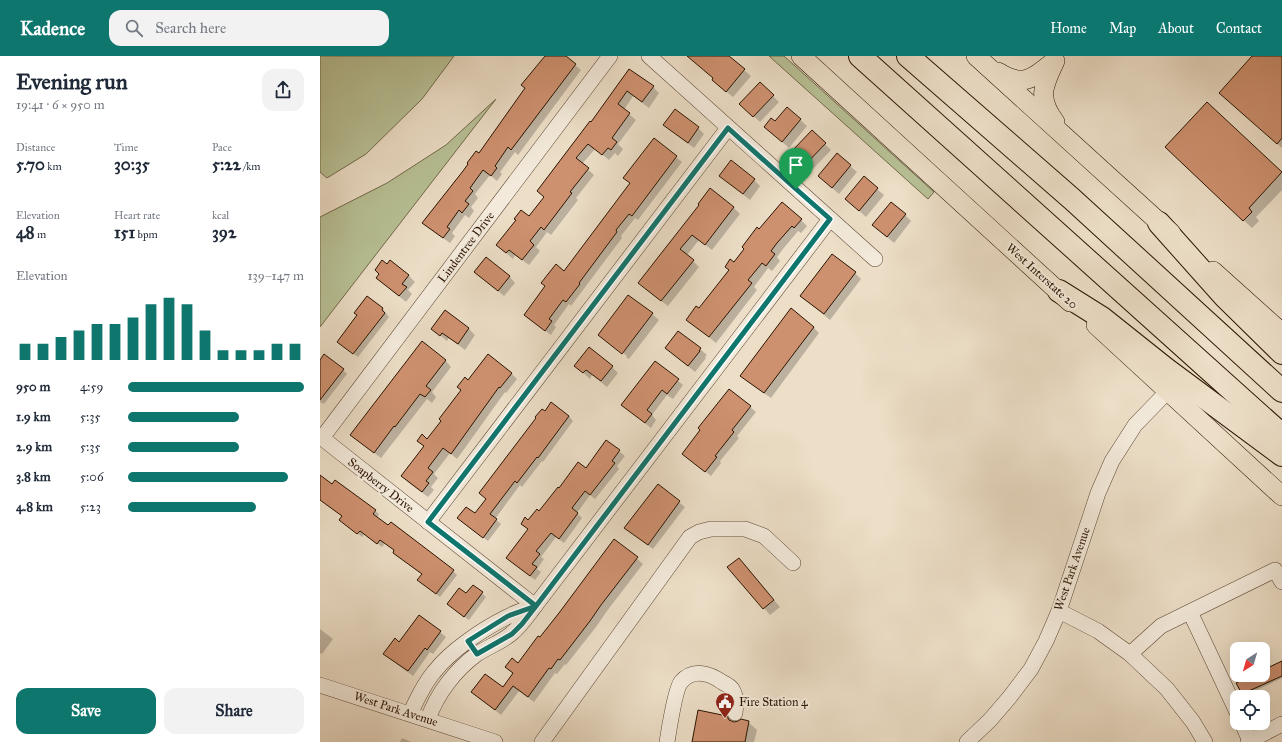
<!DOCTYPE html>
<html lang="en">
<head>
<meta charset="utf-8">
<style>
  :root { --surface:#fff; --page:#f2f2f3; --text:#1f2937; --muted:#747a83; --accent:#0f766e }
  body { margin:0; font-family:"IM FELL Great Primer",serif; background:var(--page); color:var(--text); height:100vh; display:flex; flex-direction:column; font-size:15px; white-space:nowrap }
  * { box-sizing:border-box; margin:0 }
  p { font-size:13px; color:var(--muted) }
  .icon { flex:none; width:22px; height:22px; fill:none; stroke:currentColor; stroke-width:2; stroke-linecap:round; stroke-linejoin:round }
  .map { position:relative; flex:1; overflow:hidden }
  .sheet { display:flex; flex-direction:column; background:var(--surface); width:320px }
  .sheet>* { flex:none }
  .needle { width:26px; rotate:217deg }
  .controls { position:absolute; left:910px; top:586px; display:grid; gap:8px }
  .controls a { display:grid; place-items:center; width:40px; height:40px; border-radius:8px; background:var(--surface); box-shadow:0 4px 16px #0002; font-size:20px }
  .pin { position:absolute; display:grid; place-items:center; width:34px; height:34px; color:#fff; margin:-41px -17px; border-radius:50% 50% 50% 0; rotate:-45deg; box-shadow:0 0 4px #0007 }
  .pin .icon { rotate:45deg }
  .round { display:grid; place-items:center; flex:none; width:42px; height:42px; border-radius:12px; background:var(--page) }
  .overview { display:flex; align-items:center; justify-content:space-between; height:68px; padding:0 16px }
  h1 { font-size:22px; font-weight:700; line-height:30px }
  .figures { display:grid; grid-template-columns:repeat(3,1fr); gap:6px; height:68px; padding:4px 16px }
  .figures div { display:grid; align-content:center }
  .figures b { font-size:17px; font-weight:700 }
  .figures small { font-size:11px; font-weight:400 }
  .figures p { font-size:11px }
  .chart { height:112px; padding:8px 16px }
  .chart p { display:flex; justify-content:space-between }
  .chart svg { width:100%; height:72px; margin-top:4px; stroke:var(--accent); stroke-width:6 }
  .primary-button { display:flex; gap:8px; margin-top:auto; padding:8px 16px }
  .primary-button a { flex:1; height:46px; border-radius:12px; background:var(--accent); color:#fff; font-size:16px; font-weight:700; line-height:46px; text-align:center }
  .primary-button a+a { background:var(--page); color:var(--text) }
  ul { padding:0 16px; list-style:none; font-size:13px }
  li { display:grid; grid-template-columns:64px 48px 1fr; align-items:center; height:30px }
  li i { height:10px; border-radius:5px; background:var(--accent) }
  header { display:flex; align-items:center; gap:24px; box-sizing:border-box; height:56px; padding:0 20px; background:var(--accent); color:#fff }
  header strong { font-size:19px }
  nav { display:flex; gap:22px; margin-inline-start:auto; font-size:14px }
  .search { width:280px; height:36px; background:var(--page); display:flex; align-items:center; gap:10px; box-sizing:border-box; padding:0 14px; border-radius:12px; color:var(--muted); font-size:15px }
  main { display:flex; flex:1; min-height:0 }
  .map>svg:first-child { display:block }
</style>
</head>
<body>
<header>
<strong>Kadence</strong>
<div class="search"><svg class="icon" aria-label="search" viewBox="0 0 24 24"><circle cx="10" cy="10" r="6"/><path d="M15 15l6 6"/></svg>Search here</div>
<nav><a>Home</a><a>Map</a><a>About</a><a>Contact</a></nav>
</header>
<main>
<section class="sheet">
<div class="overview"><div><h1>Evening run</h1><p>19:41 · 6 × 950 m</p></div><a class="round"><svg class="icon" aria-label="share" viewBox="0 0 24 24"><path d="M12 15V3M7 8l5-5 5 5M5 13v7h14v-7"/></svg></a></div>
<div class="figures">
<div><p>Distance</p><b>5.70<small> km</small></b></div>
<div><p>Time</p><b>30:35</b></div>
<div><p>Pace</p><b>5:22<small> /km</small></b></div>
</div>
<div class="figures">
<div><p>Elevation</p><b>48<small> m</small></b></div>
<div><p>Heart rate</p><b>151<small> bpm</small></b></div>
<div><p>kcal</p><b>392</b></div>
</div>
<div class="chart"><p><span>Elevation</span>139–147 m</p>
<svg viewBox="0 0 160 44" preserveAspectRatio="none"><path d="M5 44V34M15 44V34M25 44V30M35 44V26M45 44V22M55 44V22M65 44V18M75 44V10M85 44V6M95 44V10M105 44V26M115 44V38M125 44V38M135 44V38M145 44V34M155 44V34"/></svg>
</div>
<ul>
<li><b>950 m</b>4:59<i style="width:100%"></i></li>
<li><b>1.9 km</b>5:35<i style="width:63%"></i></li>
<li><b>2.9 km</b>5:35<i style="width:63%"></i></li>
<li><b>3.8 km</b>5:06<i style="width:91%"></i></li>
<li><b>4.8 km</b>5:23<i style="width:73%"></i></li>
</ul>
<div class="primary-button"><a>Save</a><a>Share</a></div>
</section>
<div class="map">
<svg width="962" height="686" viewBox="0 0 962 686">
  <rect width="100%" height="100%" fill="#ecdec7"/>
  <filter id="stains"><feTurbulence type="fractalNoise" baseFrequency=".005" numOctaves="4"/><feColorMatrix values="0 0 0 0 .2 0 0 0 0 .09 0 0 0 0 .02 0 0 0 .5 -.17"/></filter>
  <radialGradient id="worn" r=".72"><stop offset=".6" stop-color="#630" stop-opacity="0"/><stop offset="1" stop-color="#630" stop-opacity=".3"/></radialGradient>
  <!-- green -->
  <g fill="#b8c196" stroke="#726a4b">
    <polygon points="0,0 134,0 102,43 46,98 7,122 0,116"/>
    <polygon points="449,0 464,0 614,136 608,143"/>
    <polygon points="176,43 0,271 0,161 67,127 126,89"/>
  </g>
  <!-- shadow -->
  <g fill="#0003">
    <polygon points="226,0 244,0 261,14 198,99 195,96 180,116 182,118 177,125 170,119 155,138 158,142 151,151 154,155 149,162 145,159 132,177 135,180 130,187 109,172 103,167 159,99 206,33"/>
    <polygon points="368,0 407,0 431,20 413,41 399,30 394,22"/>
    <polygon points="933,0 962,0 962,92 909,45"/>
    <polygon points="309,14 333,31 339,37 329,52 313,40 304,54 316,64 298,88 303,93 298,100 295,97 289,104 275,93 262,108 274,119 256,142 258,144 231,179 227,176 216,191 220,195 209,209 195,199 193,203 177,189 209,161 225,141 271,67"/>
    <polygon points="440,27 459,46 440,66 427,54"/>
    <polygon points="887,47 962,118 962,134 936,161 939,165 932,172 854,99"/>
    <polygon points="467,52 487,70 469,92 445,71 455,67"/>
    <polygon points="355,55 378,72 384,78 374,92 351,75 344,69"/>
    <polygon points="492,75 511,94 492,114 478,102"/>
    <polygon points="334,83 362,106 318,164 315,162 301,180 302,182 251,250 249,248 234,269 236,271 231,279 210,264 205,259 244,216 311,128 305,122"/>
    <polygon points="517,99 537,116 519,138 505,126"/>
    <polygon points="544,122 564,139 546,161 526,143"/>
    <polygon points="434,124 440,130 430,144 407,126"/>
    <polygon points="391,134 414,152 420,158 392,194 379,184 367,199 379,211 348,250 325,233"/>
    <polygon points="585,159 591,165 574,187 553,169"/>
    <polygon points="481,164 487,170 481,177 478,175 463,193 457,201 460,205 452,215 448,212 434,231 437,234 396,287 367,263 379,254 439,174"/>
    <polygon points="155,216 189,220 195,227 184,240"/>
    <polygon points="535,217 541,223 510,264 481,240"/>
    <polygon points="88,219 95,226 88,234 92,238 86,246 57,222"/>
    <polygon points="308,240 332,258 339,264 309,303 306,301 307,300 284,282"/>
    <polygon points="62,252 69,261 38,301 22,290"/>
    <polygon points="125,256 149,273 155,279 145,294 129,282 127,285 112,273"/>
    <polygon points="493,271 499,277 451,342 428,326 422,320"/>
    <polygon points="346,292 380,293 387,299 385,301 386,302 375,316"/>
    <polygon points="125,304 131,311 112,336 116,341 112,347 107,343 61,402 38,385 32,379"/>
    <polygon points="0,306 23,314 27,318 4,348 0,346"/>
    <polygon points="335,306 363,329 353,343 347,339 332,359 336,364 331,372 302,349"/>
    <polygon points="256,310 292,311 298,317 287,331 272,319 270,323"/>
    <polygon points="191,317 197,323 186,337 185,336 137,403 130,397 114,418 118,422 111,431 114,434 108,441 88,426 83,420 104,391 98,385 108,384 122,365 149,325"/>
    <polygon points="430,351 436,356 417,380 419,382 400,405 401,407 391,420 363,398"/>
    <polygon points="225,356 249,360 253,365 223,406 222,405 202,431 200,429 175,463 181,468 168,485 143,466 155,459 167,443"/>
    <polygon points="286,385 305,400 297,410 299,413 275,443 270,439 257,457 262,462 244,487 236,481 221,501 224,503 217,513 221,516 215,524 193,507 209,474 202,467 209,465 219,456 239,433 266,413"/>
    <polygon points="0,421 12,430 55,455 59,458 57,462 133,515 137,519 120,541 103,528 103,519 78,500 75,495 65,487 62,491 44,478 42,481 20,464 23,461 0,444"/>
    <polygon points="338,430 365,451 333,493 305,472"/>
    <polygon points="295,484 323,508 287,555 276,571 246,609 245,608 237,618 235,617 214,646 199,635 181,659 153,636 183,632 193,618 186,611 199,608"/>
    <polygon points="425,509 460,551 450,559 409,511"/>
    <polygon points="153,530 166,541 149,564 133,552"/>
    <polygon points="100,560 126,581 113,598 110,596 93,620 70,603 65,598 80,587"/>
    <polygon points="0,573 13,583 2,598 0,597"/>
    <polygon points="962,606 962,622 924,640 922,638 917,627 935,619 943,619 943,615"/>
    <polygon points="406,661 413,667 428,666 437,674 434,686 373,686"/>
    <polygon points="82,682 91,686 80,686"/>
  </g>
  <!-- building -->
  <g fill="#ce9170" stroke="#2b1400">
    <polygon points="225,0 246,0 256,8 191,94 188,91 175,110 177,112 171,120 163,114 150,132 153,135 145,145 149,148 142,157 139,154 127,171 130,173 123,182 102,167 143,115 148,108 147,107 156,95 159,97 205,32 201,29"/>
    <polygon points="367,0 409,0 425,13 406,36 392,24 393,22"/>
    <polygon points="932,0 962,0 962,82 957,88 899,37"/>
    <polygon points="309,13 334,30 322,46 307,35 298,48 310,57 292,82 297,86 291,94 288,92 282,99 268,88 256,102 269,112 250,136 252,137 224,174 221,171 210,185 214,189 202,204 189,194 186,197 176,189 196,164 194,163 201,154 209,160 224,141 217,135 270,65 271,66"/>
    <polygon points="440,26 454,39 433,61 419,48"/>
    <polygon points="887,46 962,116 929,152 932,156 923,165 845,91"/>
    <polygon points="467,51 481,63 462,86 444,71 451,62 455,65"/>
    <polygon points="355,53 379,71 368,87 343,69"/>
    <polygon points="492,74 506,87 485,109 471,96"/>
    <polygon points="334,82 357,100 312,160 309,158 296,174 297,176 259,227 260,228 246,246 243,244 229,263 232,265 225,275 204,259 225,230 221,227 236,208 244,215 310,127 303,122"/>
    <polygon points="517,97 531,109 512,132 498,120"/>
    <polygon points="411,104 435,123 423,138 399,120"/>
    <polygon points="544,120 558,132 539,155 525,143"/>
    <polygon points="390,132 414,151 385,189 372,179 360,193 374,204 341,245 318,227 379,149 378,148"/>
    <polygon points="462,146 482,163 474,172 472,170 457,187 451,195 455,198 446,210 442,207 428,224 432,227 389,281 366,264 376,250 379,252 409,214 405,211 410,203 414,206 424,193 422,191 437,171 439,173"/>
    <polygon points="571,146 586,158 567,181 552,169"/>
    <polygon points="512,198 536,216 504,258 480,240"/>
    <polygon points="166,201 190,220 178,235 154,216"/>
    <polygon points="62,204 67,208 70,204 89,219 82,228 87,231 79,240 56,222 59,218 55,214"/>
    <polygon points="308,239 333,257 302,298 278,279"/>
    <polygon points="47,240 63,252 62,254 65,257 33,298 17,286 37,259 34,257"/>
    <polygon points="471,252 494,271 444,337 420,320"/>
    <polygon points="125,254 149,272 138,288 122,277 120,280 111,273"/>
    <polygon points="358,275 381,292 379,295 380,295 368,310 345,292"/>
    <polygon points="102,285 126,304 106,330 111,334 105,341 100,338 75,371 74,370 54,397 30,379"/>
    <polygon points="269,291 293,310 281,325 266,314 263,317 254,310"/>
    <polygon points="4,298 24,313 0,344 0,304"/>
    <polygon points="168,298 192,317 180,332 179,331 131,398 123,392 108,412 113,416 106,425 109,427 102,436 81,420 104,390 97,385 102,378 107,383 121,365 119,363 141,334 137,331 145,321 148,324"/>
    <polygon points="335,305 359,323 347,338 342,334 327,354 332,358 325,367 301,349"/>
    <polygon points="409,333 431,350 412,374 414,376 395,400 397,401 385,416 362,398 380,374 378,372"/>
    <polygon points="231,346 249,360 218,402 217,401 197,427 195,425 170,458 177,463 163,482 137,462 146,451 155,457 166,443 159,437 216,362 215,361 222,353 225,355"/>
    <polygon points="286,384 300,394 292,405 295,407 270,439 265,435 252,452 258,457 239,483 231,477 216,495 220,498 212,508 217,511 210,520 186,502 208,473 201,468 205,461 208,464 217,453 219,455 238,431 239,432 258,406 266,412"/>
    <polygon points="0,419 12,428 15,424 56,454 53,458 68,469 71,466 134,514 116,538 97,524 102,518 73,497 74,494 60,484 57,488 40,475 37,478 19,464 22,460 0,444"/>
    <polygon points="338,428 360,445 328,489 304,472"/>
    <polygon points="294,483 318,501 281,549 270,565 240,604 238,603 231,613 229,612 208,641 193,630 175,654 151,636 165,618 183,631 193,617 185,611 192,602 198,607 218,580 220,581 239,557"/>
    <polygon points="419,502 454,544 443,553 407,511"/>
    <polygon points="153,529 163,536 144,561 127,548 139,532 146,537"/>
    <polygon points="99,559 121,575 107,594 105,592 88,615 63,598 75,582 79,586"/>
    <polygon points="962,605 962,620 922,638 916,627 933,619 943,619 943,614"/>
    <polygon points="378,654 407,660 409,664 414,666 418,665 421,663 429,665 425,686 372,686"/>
  </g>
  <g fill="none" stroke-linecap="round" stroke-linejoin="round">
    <!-- minor casing -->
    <g stroke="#5b4632" stroke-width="16">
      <g id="minor">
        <polyline points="290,0 2,382 215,550 510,163"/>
        <polyline points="329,0 555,203"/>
        <polyline points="108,466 408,72"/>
        <polyline points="739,555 778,575 810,598 847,633 873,666 885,686"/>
        <polyline points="870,556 917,656"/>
        <polyline points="810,598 841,570 955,514 962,526"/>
        <polyline points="0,629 175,686"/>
        <path d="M90,658C97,643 104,628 114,616C131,594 163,573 187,561C196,556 206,553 215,550C208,559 201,570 191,578C181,586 168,591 157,598C135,614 117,638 108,663"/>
        <polyline points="922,667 930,685"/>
        <polyline points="222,686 370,481 379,476 391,473 425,473 444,480 473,507"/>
        <path d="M347,686C349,674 355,633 361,626C373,612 389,617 402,626C406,628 410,630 412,633C417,641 416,649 415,657"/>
        <polyline points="647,686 670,664 689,642 711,613 726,585 739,555 778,437 792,405 815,369 848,335"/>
        <polyline points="928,686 962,668"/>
      </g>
    </g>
    <!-- major casing -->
    <g stroke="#2b1400" stroke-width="20">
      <g id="major">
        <polyline points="481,0 750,246"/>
        <polyline points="656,0 851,177"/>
        <path d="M735,5C723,30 717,42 735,66"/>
        <path d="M678,16C703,32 714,22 733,6"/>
        <polyline points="893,215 962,277"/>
        <polyline points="776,269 962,440"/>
      </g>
    </g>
    <!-- highway casing -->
    <g stroke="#2b1400" stroke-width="24">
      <g id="highway">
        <polyline points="540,0 962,379"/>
        <polyline points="588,0 752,143 962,335"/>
        <polyline points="839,167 905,241 962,297"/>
        <polyline points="739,235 782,262 846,313 962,399"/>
      </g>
    </g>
    <!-- minor -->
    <use href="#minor" stroke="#f3eadb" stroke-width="15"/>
    <!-- major -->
    <use href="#major" stroke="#ecdec7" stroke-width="19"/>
    <!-- highway -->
    <use href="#highway" stroke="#ecdec7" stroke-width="22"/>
  </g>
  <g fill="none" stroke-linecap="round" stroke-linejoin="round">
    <!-- route casing -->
    <g stroke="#fff" stroke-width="8">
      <polyline id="route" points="476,133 408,72 108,466 216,550 188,560 148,585 157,598 192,578 202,568 216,550 510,163 476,133"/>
    </g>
    <!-- route -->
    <use href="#route" stroke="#0f766e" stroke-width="5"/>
  </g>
  <!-- icons -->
  <defs>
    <g id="civic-pin" transform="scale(1)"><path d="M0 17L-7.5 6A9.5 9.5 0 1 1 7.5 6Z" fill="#8f2418" stroke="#f3eadb"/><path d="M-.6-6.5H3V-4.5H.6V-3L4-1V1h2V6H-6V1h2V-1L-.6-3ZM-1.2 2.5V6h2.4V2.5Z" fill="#fff"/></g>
  </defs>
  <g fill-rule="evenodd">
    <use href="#civic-pin" x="405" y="646"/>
  </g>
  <g text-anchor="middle" stroke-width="4" stroke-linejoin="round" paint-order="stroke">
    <!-- street labels -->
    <g font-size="12" fill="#2b1400" stroke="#f3eadb">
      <text transform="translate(146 191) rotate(-53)" y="4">Lindentree Drive</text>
      <text transform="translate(722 220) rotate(42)" y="4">West Interstate 20</text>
      <text transform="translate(61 429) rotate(38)" y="4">Soapberry Drive</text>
      <text transform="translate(752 513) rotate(-71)" y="4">West Park Avenue</text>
      <text transform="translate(76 653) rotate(18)" y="4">West Park Avenue</text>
    </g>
    <!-- poi labels -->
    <g font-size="12" fill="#2b1400" stroke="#f3eadb" text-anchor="start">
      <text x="419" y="650">Fire Station 4</text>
    </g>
  </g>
  <rect width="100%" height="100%" filter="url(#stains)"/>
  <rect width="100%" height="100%" fill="url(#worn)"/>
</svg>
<div class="controls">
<a><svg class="needle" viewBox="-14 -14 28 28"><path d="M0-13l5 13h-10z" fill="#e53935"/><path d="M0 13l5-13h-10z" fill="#747a83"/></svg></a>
<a><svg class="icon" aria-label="locate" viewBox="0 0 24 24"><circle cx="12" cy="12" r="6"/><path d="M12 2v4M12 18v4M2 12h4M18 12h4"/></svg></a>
</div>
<div class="pin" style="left:476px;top:133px;background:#1e9e55"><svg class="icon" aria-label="arrive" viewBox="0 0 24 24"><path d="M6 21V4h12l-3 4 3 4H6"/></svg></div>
</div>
</main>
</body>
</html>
